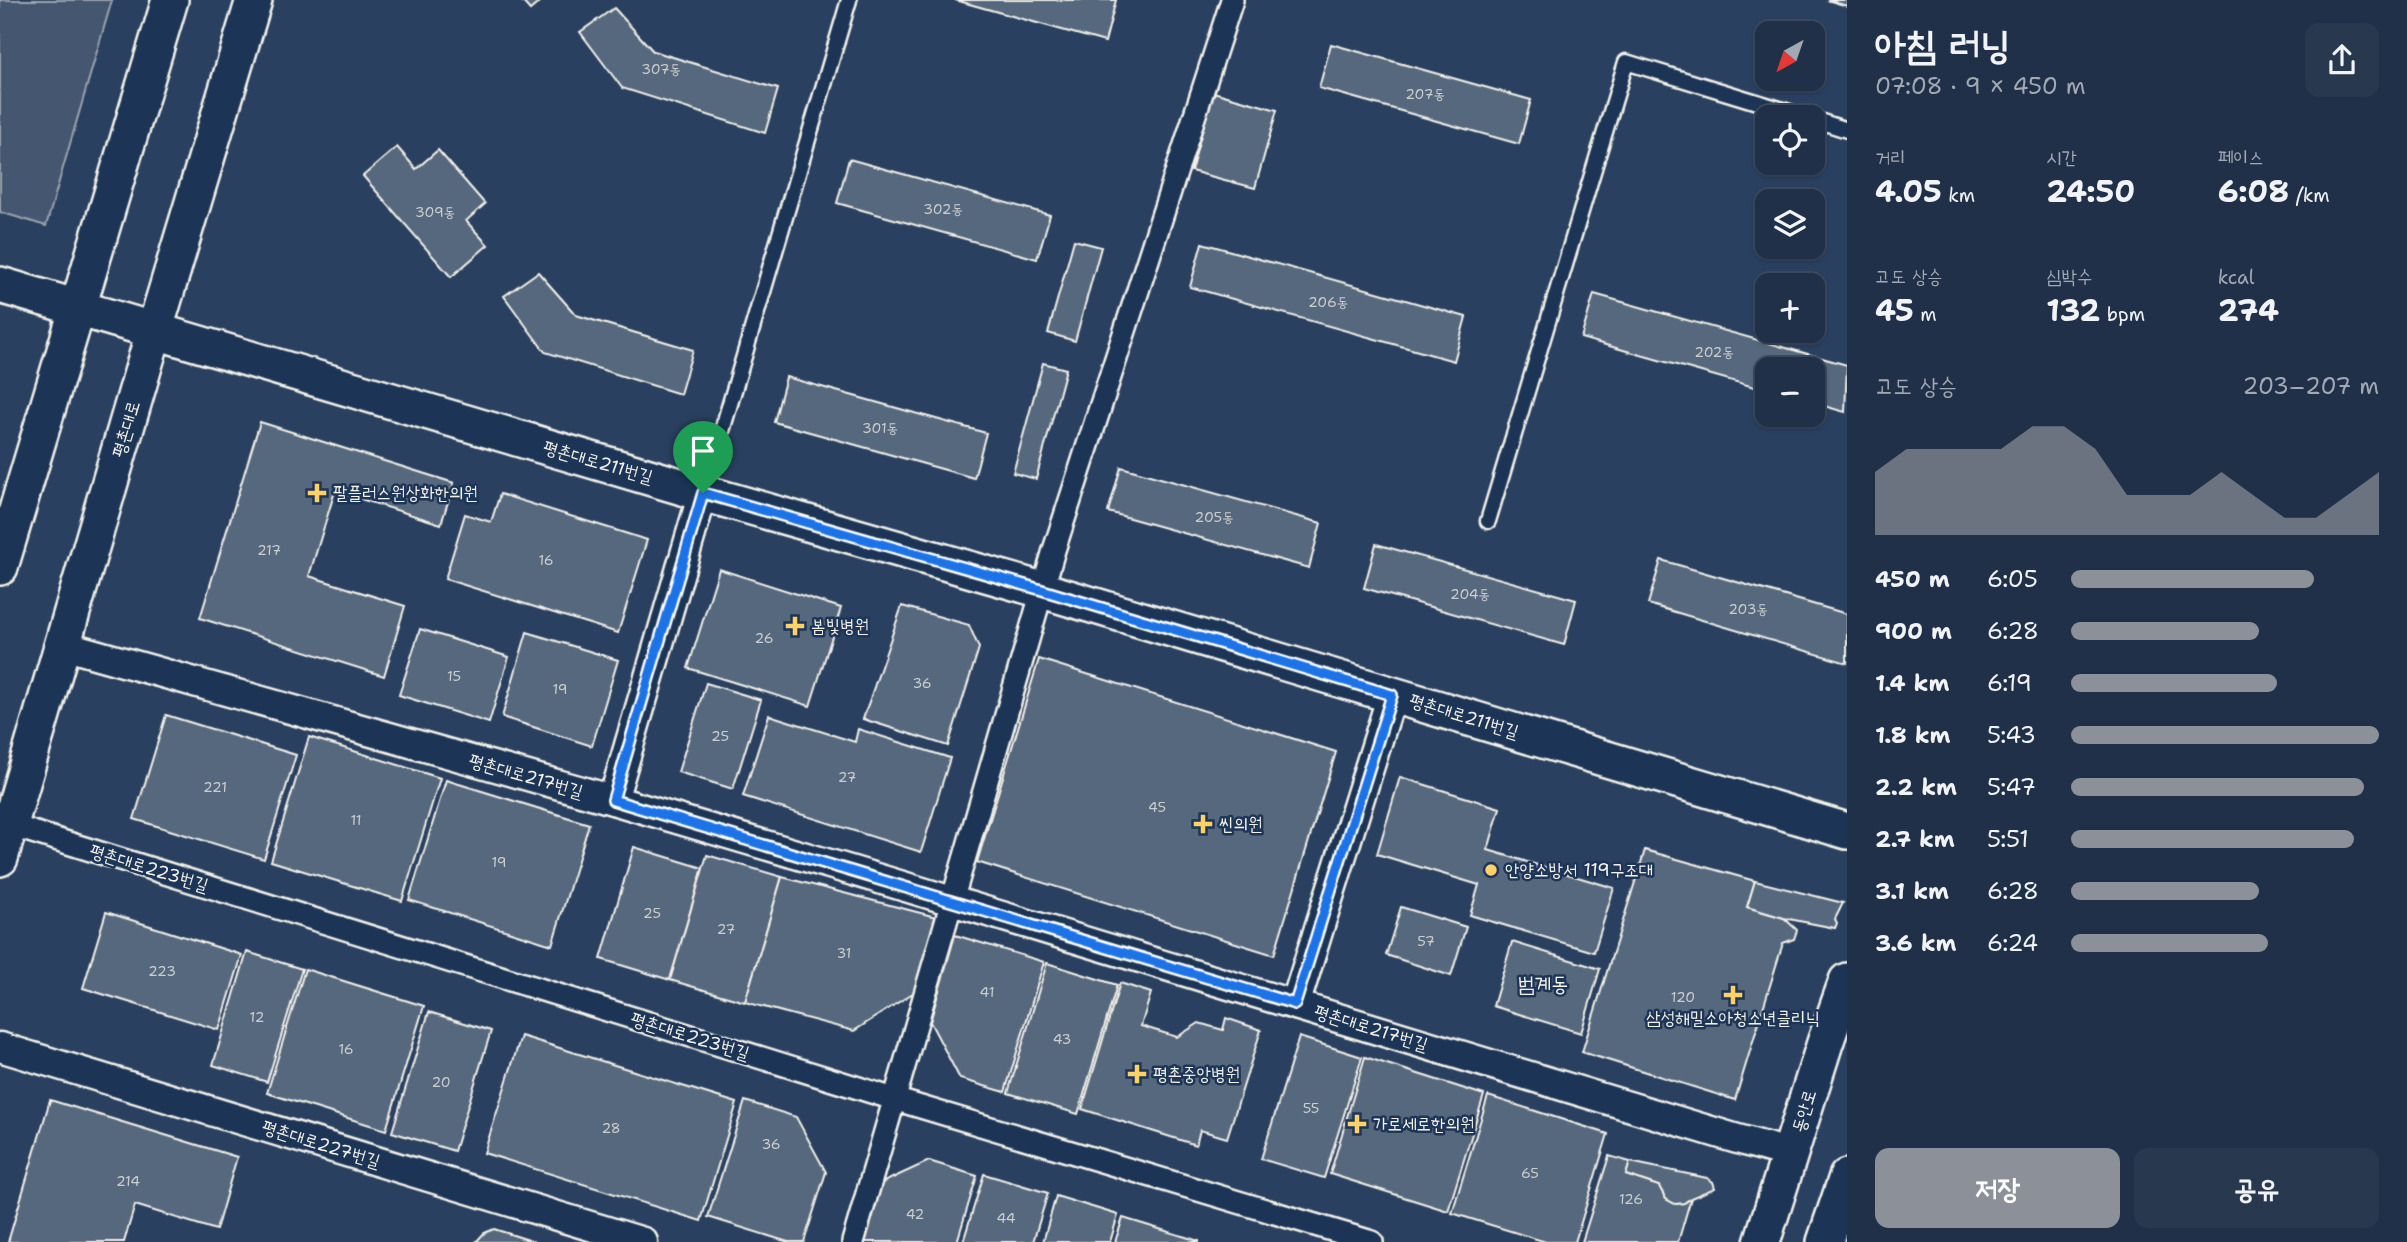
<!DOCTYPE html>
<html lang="ko">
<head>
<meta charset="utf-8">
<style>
  :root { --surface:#203048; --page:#28384f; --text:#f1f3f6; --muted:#a2a9b4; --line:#3d4b60; --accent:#8c9099 }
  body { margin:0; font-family:"Shantell Sans","Poor Story",sans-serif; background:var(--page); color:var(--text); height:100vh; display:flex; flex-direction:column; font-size:26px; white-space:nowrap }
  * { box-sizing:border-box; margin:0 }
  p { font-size:23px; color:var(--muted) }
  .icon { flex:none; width:38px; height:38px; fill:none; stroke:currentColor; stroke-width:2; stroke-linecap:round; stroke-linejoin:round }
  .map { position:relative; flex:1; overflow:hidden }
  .drawer { display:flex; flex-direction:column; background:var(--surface); width:560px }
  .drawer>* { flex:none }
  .needle { width:46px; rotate:220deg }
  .buttons { position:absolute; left:1755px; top:21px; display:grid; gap:14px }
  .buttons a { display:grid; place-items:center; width:70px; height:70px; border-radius:14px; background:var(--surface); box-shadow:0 2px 5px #0004,0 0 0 2px var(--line); font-size:35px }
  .pin { position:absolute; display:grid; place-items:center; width:60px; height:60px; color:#fff; margin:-72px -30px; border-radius:50% 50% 50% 0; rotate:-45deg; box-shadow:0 0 7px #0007 }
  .pin .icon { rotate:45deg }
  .round { display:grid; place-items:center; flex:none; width:74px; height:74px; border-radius:14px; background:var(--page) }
  .overview { display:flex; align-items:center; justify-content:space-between; height:119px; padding:0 28px }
  h1 { font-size:38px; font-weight:700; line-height:52px }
  .metrics { display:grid; grid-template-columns:repeat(3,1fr); gap:10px; height:119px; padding:7px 28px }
  .metrics div { display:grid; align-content:center }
  .metrics b { font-size:30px; font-weight:700 }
  .metrics small { font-size:19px; font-weight:400 }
  .metrics p { font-size:19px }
  .chart { height:196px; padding:14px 28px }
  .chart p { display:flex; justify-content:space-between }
  .chart svg { width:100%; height:126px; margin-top:7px; fill:var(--accent); opacity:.7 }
  .action { display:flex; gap:14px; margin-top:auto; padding:14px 28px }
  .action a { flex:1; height:80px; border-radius:14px; background:var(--accent); color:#fff; font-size:28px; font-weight:700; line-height:80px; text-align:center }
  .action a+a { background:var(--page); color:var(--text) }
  ul { padding:0 28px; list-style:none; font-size:23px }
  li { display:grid; grid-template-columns:112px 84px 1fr; align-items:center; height:52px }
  li i { height:18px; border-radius:9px; background:var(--accent) }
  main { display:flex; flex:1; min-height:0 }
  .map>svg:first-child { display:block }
</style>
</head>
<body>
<main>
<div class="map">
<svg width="1847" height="1242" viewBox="0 0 1847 1242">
  <rect width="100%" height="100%" fill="#2a4060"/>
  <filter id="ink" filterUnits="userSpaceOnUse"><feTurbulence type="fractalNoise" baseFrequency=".0143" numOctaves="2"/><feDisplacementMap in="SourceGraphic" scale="14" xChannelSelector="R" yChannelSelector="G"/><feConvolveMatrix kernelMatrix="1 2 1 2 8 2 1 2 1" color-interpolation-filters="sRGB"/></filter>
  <g filter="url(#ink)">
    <!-- green -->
    <polygon fill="#445771" stroke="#9ca4ac" stroke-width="2" points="0,0 112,0 46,226 0,212"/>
    <!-- building -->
    <g fill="#56677d" stroke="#f4f1e8" stroke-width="2">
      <polygon points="521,0 542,0 530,10"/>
      <polygon points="955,0 1116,0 1105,42"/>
      <polygon points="1827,0 1847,0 1847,6"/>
      <polygon points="614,8 653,51 778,89 765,133 622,88 580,32"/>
      <polygon points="1331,44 1531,100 1519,144 1319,88"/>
      <polygon points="1213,92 1277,110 1255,188 1191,171"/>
      <polygon points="397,147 416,169 438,150 485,204 466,221 488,245 451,277 363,176"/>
      <polygon points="849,159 1050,215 1037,259 837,203"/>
      <polygon points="1074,240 1101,247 1075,341 1048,333"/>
      <polygon points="1202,243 1466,317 1454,361 1190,287"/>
      <polygon points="538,272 576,315 693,350 680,394 545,352 504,296"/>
      <polygon points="1594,294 1847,365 1845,412 1813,403 1813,369 1768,369 1768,391 1581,338"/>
      <polygon points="1043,363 1066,369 1036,479 1013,473"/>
      <polygon points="786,377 986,433 974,478 774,422"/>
      <polygon points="260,422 454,483 441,524 335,491 309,576 405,606 384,676 200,618"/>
      <polygon points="1121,467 1321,523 1309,568 1108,512"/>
      <polygon points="500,494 647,540 618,633 445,579 465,514 491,522"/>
      <polygon points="1376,544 1576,600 1564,645 1364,588"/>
      <polygon points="1661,560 1847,614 1847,663 1648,604"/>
      <polygon points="719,569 841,608 810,706 688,668"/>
      <polygon points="902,606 969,625 979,648 948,746 863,719"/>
      <polygon points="420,629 509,657 489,723 399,695"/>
      <polygon points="527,632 618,660 592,746 502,717"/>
      <polygon points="1039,659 1336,752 1274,955 977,862"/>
      <polygon points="706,683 761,700 733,789 678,772"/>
      <polygon points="166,715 296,755 264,859 134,819"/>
      <polygon points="769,715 855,742 858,729 950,758 921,852 743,796"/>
      <polygon points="309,737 440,778 402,901 271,861"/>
      <polygon points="1400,777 1500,808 1488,850 1614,888 1594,952 1470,915 1479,885 1377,854"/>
      <polygon points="446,780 589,824 552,945 409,900"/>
      <polygon points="634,847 703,868 670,980 601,959"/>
      <polygon points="1645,850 1755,881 1747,907 1784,918 1797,930 1794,939 1783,943 1735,1100 1582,1052"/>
      <polygon points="707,855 782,877 745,1002 670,980"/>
      <polygon points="782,877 936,917 919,989 854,1031 745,1002"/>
      <polygon points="1755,881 1843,903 1835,919 1837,923 1835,928 1784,918 1747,907"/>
      <polygon points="1401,907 1466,927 1451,976 1386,955"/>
      <polygon points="106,912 242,955 219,1030 83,988"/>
      <polygon points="955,935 1044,962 1005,1092 960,1079 930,1022"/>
      <polygon points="1512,942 1600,969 1581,1033 1493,1006"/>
      <polygon points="247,952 302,969 267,1082 213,1065"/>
      <polygon points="1047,963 1117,985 1078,1114 1008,1093"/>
      <polygon points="305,969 424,1006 386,1130 267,1093"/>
      <polygon points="1120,983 1151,993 1141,1026 1177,1037 1199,1023 1223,1030 1226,1018 1261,1030 1227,1138 1200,1130 1196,1145 1082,1109"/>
      <polygon points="429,1012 491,1031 454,1151 392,1132"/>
      <polygon points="521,1036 737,1103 701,1221 484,1153"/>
      <polygon points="1299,1037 1362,1057 1324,1178 1261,1159"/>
      <polygon points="1365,1057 1484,1095 1448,1211 1330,1174"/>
      <polygon points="1488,1096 1608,1134 1575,1242 1546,1242 1452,1213"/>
      <polygon points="50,1100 237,1157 216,1230 135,1205 124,1242 8,1242"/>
      <polygon points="745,1101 796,1117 826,1172 804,1242 788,1242 708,1217"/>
      <polygon points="1609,1156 1630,1162 1626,1175 1659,1186 1666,1199 1675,1204 1684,1203 1691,1198 1678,1242 1582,1242"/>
      <polygon points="929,1161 977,1176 957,1242 856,1242 873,1187"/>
      <polygon points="1630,1162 1707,1178 1713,1182 1715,1188 1691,1198 1684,1203 1675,1204 1666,1199 1659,1186 1626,1175"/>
      <polygon points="984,1174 1048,1193 1033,1242 963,1242"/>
      <polygon points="1056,1196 1118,1215 1110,1242 1043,1242"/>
      <polygon points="1123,1218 1199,1241 1199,1242 1115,1242"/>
      <polygon points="494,1229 535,1242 476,1242 484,1233"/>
    </g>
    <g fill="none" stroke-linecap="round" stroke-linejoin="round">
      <!-- service casing -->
      <g stroke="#f4f1e8" stroke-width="19">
        <g id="service">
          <polyline points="1813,119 1847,130"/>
          <polyline points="704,492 849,0"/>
          <polyline points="1488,521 1626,62 1806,117"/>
        </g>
      </g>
      <!-- pedestrian casing -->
      <g stroke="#f4f1e8" stroke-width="26">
        <g id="pedestrian">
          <polyline points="10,825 894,1099 1372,1242"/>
          <polyline points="853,1242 1054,550 1232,0"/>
        </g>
      </g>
      <!-- minor casing -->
      <g stroke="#f4f1e8" stroke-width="33">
        <g id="minor">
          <polyline points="63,645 613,800 853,871 1734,1138 1791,1154"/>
          <polyline points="613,800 703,493"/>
          <polyline points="1295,1005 1392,695"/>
          <polyline points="0,1047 643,1242"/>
        </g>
      </g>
      <!-- tertiary casing -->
      <g stroke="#f4f1e8" stroke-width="40">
        <g id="tertiary">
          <polyline points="0,285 703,493 1042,590 1847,831"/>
          <polyline points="0,567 170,0"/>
          <polyline points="0,858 154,332 254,0"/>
          <polyline points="1762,1242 1825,1043 1847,981"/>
          <polyline points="1825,1242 1847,1177"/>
        </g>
      </g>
      <!-- service -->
      <use href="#service" stroke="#1d3557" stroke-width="14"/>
      <!-- pedestrian -->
      <use href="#pedestrian" stroke="#1d3557" stroke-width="21"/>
      <!-- minor -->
      <use href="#minor" stroke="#1d3557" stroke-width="28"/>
      <!-- tertiary -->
      <use href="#tertiary" stroke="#1d3557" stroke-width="35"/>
    </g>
  </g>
  <g fill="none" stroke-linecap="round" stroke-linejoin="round" filter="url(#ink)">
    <!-- route casing -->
    <g stroke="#fff" stroke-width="14">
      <polygon id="route" points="703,493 1042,590 1392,695 1295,1004 613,800"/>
    </g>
    <!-- route -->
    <use href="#route" stroke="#1a73e8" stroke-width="9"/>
  </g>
  <!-- markers -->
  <g fill="#ffd166" stroke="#1d3557" stroke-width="2.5">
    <path d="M313.5 482.5h7v7h7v7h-7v7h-7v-7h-7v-7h7z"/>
    <path d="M791.5 615.5h7v7h7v7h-7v7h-7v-7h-7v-7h7z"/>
    <path d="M1199.5 813.5h7v7h7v7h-7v7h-7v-7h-7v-7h7z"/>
    <circle cx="1491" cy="870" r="7"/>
    <path d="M1729.5 984.5h7v7h7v7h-7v7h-7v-7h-7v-7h7z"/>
    <path d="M1133.5 1063.5h7v7h7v7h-7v7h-7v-7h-7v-7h7z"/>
    <path d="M1353.5 1113.5h7v7h7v7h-7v7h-7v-7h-7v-7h7z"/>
  </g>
  <g text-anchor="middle" stroke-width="5" stroke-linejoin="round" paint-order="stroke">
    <!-- number labels -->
    <g font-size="14" fill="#cccecd">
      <text x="661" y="74">307동</text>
      <text x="1425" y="99">207동</text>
      <text x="943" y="214">302동</text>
      <text x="435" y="217">309동</text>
      <text x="1328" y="307">206동</text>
      <text x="1714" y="357">202동</text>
      <text x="880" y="433">301동</text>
      <text x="1214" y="522">205동</text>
      <text x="269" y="555">217</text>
      <text x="546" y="565">16</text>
      <text x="1470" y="599">204동</text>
      <text x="1748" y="614">203동</text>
      <text x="764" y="643">26</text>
      <text x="454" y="681">15</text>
      <text x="922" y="688">36</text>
      <text x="560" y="694">19</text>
      <text x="720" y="741">25</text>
      <text x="847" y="782">27</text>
      <text x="215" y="792">221</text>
      <text x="1157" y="812">45</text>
      <text x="356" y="825">11</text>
      <text x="499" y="867">19</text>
      <text x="652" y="918">25</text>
      <text x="726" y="934">27</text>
      <text x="1426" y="946">57</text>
      <text x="844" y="958">31</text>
      <text x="162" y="976">223</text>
      <text x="987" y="997">41</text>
      <text x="1683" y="1002">120</text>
      <text x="257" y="1022">12</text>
      <text x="1062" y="1044">43</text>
      <text x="346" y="1054">16</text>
      <text x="441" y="1087">20</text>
      <text x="1311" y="1113">55</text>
      <text x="611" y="1133">28</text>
      <text x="771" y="1149">36</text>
      <text x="1530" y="1178">65</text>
      <text x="128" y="1186">214</text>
      <text x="1631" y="1204">126</text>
      <text x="915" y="1219">42</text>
      <text x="1006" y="1223">44</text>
    </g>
    <!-- street labels -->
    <g font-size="18" fill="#f4f1e8" stroke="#1d3557">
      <text transform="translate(126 429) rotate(-74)" y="6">평촌대로</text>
      <text transform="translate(598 462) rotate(16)" y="6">평촌대로211번길</text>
      <text transform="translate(1464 716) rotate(17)" y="6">평촌대로211번길</text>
      <text transform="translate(526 776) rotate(16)" y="6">평촌대로217번길</text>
      <text transform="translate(149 868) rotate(17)" y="6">평촌대로223번길</text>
      <text transform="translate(1371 1028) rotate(17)" y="6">평촌대로217번길</text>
      <text transform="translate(690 1036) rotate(17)" y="6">평촌대로223번길</text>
      <text transform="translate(1804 1111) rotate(-73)" y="6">동안로</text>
      <text transform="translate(321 1144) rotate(17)" y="6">평촌대로227번길</text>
    </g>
    <!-- poi labels -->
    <g font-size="18" fill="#f4f1e8" stroke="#1d3557" text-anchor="start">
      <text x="333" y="499">팔플러스원상화한의원</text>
      <text x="811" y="632">봄빛병원</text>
      <text x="1219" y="830">씬의원</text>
      <text x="1505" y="876">안양소방서 119구조대</text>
      <text x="1733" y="1024" text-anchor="middle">삼성해밀소아청소년클리닉</text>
      <text x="1153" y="1080">평촌중앙병원</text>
      <text x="1373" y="1130">가로세로한의원</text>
    </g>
    <!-- quarter labels -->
    <g font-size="21" fill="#f4f1e8" stroke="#1d3557">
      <text x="1543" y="991">범계동</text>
    </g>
  </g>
</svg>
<div class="buttons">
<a><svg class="needle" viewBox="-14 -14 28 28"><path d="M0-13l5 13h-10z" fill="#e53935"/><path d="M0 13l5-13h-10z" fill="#a2a9b4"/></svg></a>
<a><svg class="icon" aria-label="locate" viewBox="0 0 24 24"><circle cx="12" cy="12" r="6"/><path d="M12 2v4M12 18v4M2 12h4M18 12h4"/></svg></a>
<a><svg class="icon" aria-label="layers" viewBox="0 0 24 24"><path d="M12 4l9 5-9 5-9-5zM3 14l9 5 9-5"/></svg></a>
<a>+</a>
<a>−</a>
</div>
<div class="pin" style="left:703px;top:493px;background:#1e9e55"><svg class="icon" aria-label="arrive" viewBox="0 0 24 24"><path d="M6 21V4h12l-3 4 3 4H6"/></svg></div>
</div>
<section class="drawer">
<div class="overview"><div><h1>아침 러닝</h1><p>07:08 · 9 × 450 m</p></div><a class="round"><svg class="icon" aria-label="share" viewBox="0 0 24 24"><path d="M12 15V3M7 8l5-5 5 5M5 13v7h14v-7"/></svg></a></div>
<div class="metrics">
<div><p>거리</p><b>4.05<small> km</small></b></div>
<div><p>시간</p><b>24:50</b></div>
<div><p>페이스</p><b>6:08<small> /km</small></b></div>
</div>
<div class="metrics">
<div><p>고도 상승</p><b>45<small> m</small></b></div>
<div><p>심박수</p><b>132<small> bpm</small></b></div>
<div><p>kcal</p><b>274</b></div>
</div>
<div class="chart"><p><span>고도 상승</span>203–207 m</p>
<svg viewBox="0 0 160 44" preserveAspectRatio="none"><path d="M0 44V22L10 14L20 14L30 14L40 14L50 6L60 6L70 14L80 30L90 30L100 30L110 22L120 30L130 38L140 38L150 30L160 22V44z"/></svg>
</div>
<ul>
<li><b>450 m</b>6:05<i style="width:79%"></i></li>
<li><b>900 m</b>6:28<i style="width:61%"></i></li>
<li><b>1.4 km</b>6:19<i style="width:67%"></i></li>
<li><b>1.8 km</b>5:43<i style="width:100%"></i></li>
<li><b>2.2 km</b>5:47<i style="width:95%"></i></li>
<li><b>2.7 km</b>5:51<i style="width:92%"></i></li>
<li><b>3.1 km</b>6:28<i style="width:61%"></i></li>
<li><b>3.6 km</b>6:24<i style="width:64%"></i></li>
</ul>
<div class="action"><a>저장</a><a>공유</a></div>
</section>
</main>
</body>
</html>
